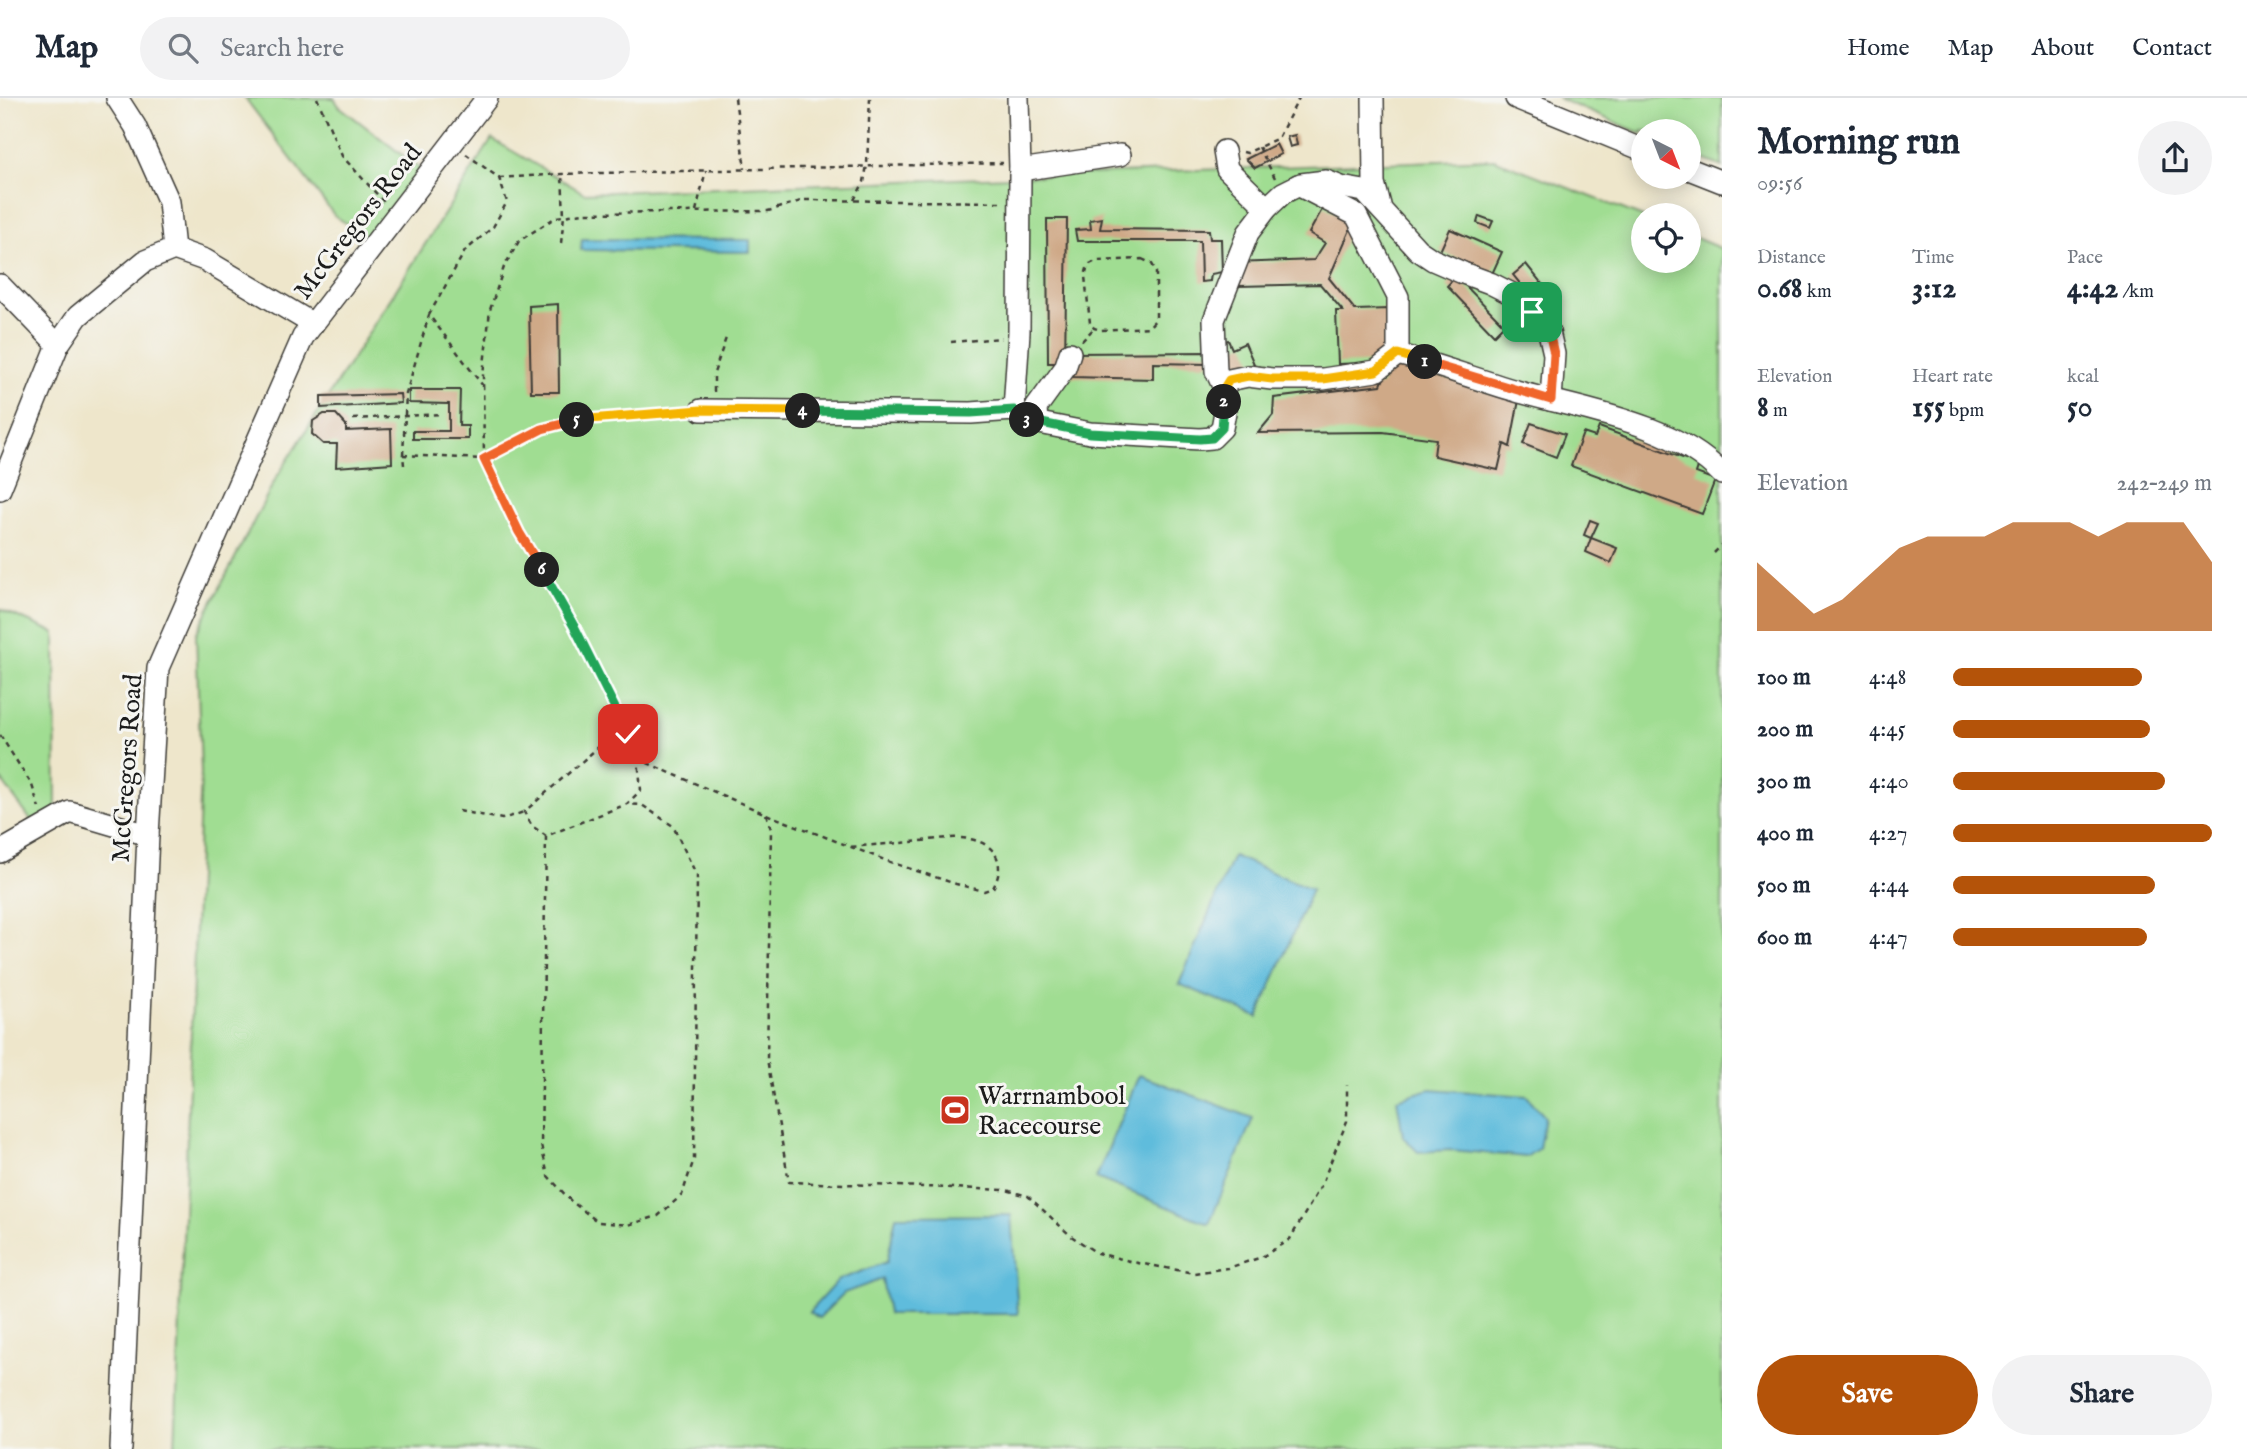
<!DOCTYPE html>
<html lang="en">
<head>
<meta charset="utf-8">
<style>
  :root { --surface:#fff; --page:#f2f2f3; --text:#1f2937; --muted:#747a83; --line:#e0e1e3; --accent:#b45309 }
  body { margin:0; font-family:"IM FELL English",serif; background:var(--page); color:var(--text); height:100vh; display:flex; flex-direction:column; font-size:26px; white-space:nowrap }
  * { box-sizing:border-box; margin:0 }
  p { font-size:23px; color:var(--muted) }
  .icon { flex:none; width:38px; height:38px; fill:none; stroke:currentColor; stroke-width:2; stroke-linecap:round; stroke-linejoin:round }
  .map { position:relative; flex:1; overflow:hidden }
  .panel { display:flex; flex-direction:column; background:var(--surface); width:525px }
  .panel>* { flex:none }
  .needle { width:46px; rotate:138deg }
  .buttons { position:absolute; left:1631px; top:21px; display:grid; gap:14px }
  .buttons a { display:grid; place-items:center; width:70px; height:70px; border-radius:50%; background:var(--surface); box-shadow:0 4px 18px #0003; font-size:35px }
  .pin { position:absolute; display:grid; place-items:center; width:60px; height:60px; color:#fff; margin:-30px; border-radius:14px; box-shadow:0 4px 10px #0006 }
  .km { position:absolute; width:35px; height:35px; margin:-18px; border-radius:50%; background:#222; color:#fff; font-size:19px; line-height:35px; text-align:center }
  .round { display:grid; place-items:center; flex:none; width:74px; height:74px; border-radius:37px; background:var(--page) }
  .overview { display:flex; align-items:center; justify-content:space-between; height:119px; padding:0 35px }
  h1 { font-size:38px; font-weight:800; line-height:52px }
  .metrics { display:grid; grid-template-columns:repeat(3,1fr); gap:10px; height:119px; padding:7px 35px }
  .metrics div { display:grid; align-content:center }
  .metrics b { font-size:30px; font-weight:800 }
  .metrics small { font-size:19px; font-weight:400 }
  .metrics p { font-size:19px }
  .chart { height:196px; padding:14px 35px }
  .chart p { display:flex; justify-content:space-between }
  .chart svg { width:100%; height:126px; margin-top:7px; fill:var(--accent); opacity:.7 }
  .cta { display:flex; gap:14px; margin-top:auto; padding:14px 35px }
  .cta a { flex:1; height:80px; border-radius:42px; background:var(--accent); color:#fff; font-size:28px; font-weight:800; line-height:80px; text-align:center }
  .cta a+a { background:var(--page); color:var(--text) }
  ul { padding:0 35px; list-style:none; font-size:23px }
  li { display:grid; grid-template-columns:112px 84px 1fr; align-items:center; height:52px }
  li i { height:18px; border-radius:9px; background:var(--accent) }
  header { display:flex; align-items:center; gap:42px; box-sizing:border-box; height:98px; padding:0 35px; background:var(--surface); border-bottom:2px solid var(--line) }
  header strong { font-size:33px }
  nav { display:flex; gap:38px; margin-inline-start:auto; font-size:24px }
  .search { width:490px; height:63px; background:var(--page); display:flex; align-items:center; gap:18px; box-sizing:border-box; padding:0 24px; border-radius:38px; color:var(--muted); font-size:26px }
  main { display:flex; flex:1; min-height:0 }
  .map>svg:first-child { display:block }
</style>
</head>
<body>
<header>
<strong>Map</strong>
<div class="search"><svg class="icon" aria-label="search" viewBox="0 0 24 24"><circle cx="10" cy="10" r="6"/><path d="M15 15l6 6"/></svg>Search here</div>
<nav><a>Home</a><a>Map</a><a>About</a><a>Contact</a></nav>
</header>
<main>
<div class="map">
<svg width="1722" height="1351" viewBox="0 0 1722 1351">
  <rect width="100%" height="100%" fill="#f6f6f2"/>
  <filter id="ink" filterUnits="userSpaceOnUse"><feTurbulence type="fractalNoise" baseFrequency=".0143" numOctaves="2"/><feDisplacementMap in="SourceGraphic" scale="14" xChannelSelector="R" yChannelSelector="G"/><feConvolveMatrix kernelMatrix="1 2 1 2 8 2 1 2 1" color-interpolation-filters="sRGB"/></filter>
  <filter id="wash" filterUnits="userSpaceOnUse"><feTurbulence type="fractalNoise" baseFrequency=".00686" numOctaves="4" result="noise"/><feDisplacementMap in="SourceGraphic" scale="28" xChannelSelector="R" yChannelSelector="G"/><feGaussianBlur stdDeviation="1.57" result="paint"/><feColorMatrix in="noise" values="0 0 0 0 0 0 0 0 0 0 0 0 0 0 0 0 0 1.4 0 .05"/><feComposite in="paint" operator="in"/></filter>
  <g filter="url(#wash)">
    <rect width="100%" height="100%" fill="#eee6cb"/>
    <!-- green -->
    <g fill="#a0dd92" stroke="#5e7c57" stroke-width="2">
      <polygon points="245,0 334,0 339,8 428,77 375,146 334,117"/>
      <polygon points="1557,0 1722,0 1722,69 1689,55 1689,33 1643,33 1643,36"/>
      <polygon points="492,41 584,95 1494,61 1643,119 1643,163 1689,163 1689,137 1722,151 1722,1351 175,1351 201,674 196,536 275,382"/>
      <polygon points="0,511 55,535 56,722 38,732 0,680"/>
    </g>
    <!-- water -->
    <g fill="#5ebcdc" stroke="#3d6c7c" stroke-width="2">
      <polygon points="582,141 750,142 750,154 581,152"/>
      <polygon points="1233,758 1312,791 1258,919 1179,886"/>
      <polygon points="1139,977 1253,1020 1209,1126 1096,1080"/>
      <polygon points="1430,991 1527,998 1545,1019 1539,1050 1526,1059 1451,1052 1418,1054 1403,1039 1397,1001"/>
      <polygon points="1011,1117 1018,1216 888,1216 882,1181 844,1195 819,1220 809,1214 838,1182 887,1164 896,1118"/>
    </g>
    <g id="blocks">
      <!-- building -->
      <g fill="#cfa987">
        <polygon points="1295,37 1297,47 1290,49 1287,39"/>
        <polygon points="1276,46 1281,56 1255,70 1246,61"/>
        <polygon points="1324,108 1353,125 1329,180 1355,212 1389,211 1391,264 1338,266 1336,213 1343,213 1320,186 1239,188 1235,165 1314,162 1325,145 1309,135"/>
        <polygon points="1479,118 1493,123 1490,130 1477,125"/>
        <polygon points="1102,120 1100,131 1209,132 1210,141 1221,141 1222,174 1211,176 1210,183 1201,184 1200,143 1077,143 1075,132 1091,131 1090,122"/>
        <polygon points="1047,121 1067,121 1065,265 1048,265"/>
        <polygon points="1450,131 1502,154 1492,176 1440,153"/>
        <polygon points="1526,166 1543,187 1530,198 1513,177"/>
        <polygon points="1456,178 1504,227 1494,237 1447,188"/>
        <polygon points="558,206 559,294 531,294 529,208"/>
        <polygon points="1228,242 1232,251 1245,245 1254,266 1226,277 1214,248"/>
        <polygon points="1210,254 1209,266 1153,265 1153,281 1072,279 1070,255"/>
        <polygon points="1391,264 1519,302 1510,349 1504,346 1498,372 1434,358 1436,341 1383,334 1258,335 1273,317 1274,300 1381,287"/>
        <polygon points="409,292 460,292 459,328 468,328 468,341 413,341 413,333 449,333 449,306 409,305"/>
        <polygon points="400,296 401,305 321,310 321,298"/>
        <polygon points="324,316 336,316 346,327 346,333 391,331 392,365 336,369 337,346 323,346 312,336 313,323"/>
        <polygon points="1531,325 1565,336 1556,359 1523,346"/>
        <polygon points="1599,329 1699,366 1696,375 1715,382 1702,416 1571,368 1583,335 1595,339"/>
        <polygon points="1590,422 1598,425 1591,440 1617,450 1611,465 1586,454 1591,440 1584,437"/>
      </g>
    </g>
  </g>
  <g filter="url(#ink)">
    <use href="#blocks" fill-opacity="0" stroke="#3c3a36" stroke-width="2"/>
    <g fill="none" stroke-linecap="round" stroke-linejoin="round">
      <!-- minor casing -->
      <g stroke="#3c3a36" stroke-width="24">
        <g id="minor">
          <polyline points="117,0 135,28 169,104 174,151"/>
          <polyline points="1373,0 1374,85 1380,107"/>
          <polyline points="1516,0 1643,52"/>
          <polyline points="1224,53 1227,71 1267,110"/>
          <polyline points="1689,71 1722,84"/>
          <polyline points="1020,72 1120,57"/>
          <path d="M1298,87L1356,117L1398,199V256C1437,267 1476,281 1516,293C1582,312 1673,324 1722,376"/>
          <polyline points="0,187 58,247"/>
          <polyline points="1224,290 1229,282 1248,278 1272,281 1323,281 1376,273 1398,256"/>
          <polyline points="701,312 971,315 1014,312 1029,323 1090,335 1200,341 1212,340 1222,330 1225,314 1224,290 1216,273 1214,222 1248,135 1267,110 1283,95 1301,86 1326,83 1341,89 1364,93 1418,152 1433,162 1463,175 1490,185 1514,197 1532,214 1549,234 1554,256 1551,302"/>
          <polyline points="1014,312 1019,234 1020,72 1018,0"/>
          <polyline points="1037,325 1036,310 1065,270 1070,255"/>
          <polyline points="0,391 58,247 78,218 145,163 174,151 205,162 313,226"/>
          <polyline points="0,754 70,714 148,737"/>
          <polyline points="121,1351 148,737 158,570 303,239 487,0"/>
        </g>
      </g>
      <!-- path -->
      <g stroke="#3c3a36" stroke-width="2.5" stroke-dasharray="5 5" stroke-linecap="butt">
        <polyline points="317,0 342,58 385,105"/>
        <polyline points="735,0 745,71"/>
        <polyline points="1259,49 1275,80"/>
        <polyline points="1243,54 1247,55 1278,40 1299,0"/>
        <polyline points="466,56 499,80 507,104 493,129 465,153 429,217 483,288"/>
        <polyline points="499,80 562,76 1003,65"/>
        <polyline points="854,102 864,84 867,67 870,0"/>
        <polyline points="696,113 706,72"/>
        <polyline points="561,145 564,118 562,76"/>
        <polygon points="1142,161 1152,166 1156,174 1156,221 1149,229 1101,232 1094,230 1090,225 1085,178 1088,167 1096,163"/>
        <polyline points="1082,243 1094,230"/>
        <polyline points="951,244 1002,240"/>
        <polyline points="714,294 714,275 726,240"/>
        <polyline points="353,321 441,316"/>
        <polyline points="403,357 406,296 429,217"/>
        <polyline points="404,367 403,357 484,361 543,331 573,322 685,313"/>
        <polyline points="1714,455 1722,447"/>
        <polyline points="628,636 602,646 524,714 532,728 546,738 627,706 641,692 638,661 613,603 575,530 518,434 484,361 483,277 490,212 504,169 519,143 556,119 583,115 768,113 804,102 1003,104"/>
        <polyline points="0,637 32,687 39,710"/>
        <path d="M638,661L766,716L890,764L956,786L984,793L993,790C1009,761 991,741 960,740C944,739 927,743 911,744C891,746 871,747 850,749"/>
        <polyline points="459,713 502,721 524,714"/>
        <polyline points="766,716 771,731 767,961 789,1084 1006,1092 1028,1098 1071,1138 1097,1155 1138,1165 1194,1175 1228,1170 1262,1159 1290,1141 1321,1088 1347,1023 1347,987"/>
        <polyline points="546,738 541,1047 548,1078 571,1103 598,1124 628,1127 658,1118 682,1097 694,1061 697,778 673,728 642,707 627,706"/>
      </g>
      <!-- minor -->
      <use href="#minor" stroke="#fff" stroke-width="21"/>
    </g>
  </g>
  <g fill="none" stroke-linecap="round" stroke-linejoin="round" filter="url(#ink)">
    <!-- split-1 casing -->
    <g stroke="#fff" stroke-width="14">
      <polyline id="split-1" points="1425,264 1551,302 1554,256 1549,234 1532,214"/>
    </g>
    <!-- split-2 casing -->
    <g stroke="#fff" stroke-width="14">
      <polyline id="split-2" points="1224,304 1224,290 1229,282 1248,278 1272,281 1323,281 1376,273 1398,256 1425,264"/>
    </g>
    <!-- split-3 casing -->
    <g stroke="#fff" stroke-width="14">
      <polyline id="split-3" points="1027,322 1090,335 1200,341 1212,340 1222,330 1224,304"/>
    </g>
    <!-- split-4 casing -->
    <g stroke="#fff" stroke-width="14">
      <polyline id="split-4" points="803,313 971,315 1014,312 1027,322"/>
    </g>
    <!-- split-5 casing -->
    <g stroke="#fff" stroke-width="14">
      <polyline id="split-5" points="577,322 701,312 803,313"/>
    </g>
    <!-- split-6 casing -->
    <g stroke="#fff" stroke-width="14">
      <polyline id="split-6" points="542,472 519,434 484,361 542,331 577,322"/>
    </g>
    <!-- split-7 casing -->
    <g stroke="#fff" stroke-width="14">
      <polyline id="split-7" points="542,472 575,530 628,636"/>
    </g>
    <!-- split-1 -->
    <use href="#split-1" stroke="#f0652b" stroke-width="9"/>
    <!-- split-2 -->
    <use href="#split-2" stroke="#f5b400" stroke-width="9"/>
    <!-- split-3 -->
    <use href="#split-3" stroke="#22a559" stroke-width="9"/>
    <!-- split-4 -->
    <use href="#split-4" stroke="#22a559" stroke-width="9"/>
    <!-- split-5 -->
    <use href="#split-5" stroke="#f5b400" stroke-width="9"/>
    <!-- split-6 -->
    <use href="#split-6" stroke="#f0652b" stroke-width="9"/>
    <!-- split-7 -->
    <use href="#split-7" stroke="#22a559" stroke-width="9"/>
  </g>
  <!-- icons -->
  <defs>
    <g id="stadium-square" transform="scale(1.575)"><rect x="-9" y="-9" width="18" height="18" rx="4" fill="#c8321e" stroke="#f6f6f2"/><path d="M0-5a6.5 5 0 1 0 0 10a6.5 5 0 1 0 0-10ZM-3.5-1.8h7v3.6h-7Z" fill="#fff"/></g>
  </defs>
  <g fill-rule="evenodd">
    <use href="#stadium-square" x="955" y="1012"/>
  </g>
  <g text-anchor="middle" stroke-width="6" stroke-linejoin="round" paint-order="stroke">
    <!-- street labels -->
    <g font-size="26" fill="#1c1c1c" stroke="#f6f6f2">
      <text transform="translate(357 123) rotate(-52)" y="9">McGregors Road</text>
      <text transform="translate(126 670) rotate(-86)" y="9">McGregors Road</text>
    </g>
    <!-- poi labels -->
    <g font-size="26" fill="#1c1c1c" stroke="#f6f6f2" text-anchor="start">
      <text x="978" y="1006">Warrnambool<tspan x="978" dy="30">Racecourse</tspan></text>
    </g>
  </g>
</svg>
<div class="buttons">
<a><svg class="needle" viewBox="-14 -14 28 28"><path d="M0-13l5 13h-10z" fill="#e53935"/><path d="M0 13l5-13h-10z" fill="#747a83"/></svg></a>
<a><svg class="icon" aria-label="locate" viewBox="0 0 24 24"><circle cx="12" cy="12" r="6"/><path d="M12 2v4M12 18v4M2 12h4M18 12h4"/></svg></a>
</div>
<div class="pin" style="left:1532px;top:214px;background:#1e9e55"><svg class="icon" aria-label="arrive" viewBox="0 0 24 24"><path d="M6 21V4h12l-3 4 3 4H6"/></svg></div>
<div class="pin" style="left:628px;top:636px;background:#d93025"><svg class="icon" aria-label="check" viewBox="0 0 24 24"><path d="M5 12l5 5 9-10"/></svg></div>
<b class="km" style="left:1425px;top:264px">1</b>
<b class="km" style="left:1224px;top:304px">2</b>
<b class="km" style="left:1027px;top:322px">3</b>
<b class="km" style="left:803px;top:313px">4</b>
<b class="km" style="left:577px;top:322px">5</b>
<b class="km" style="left:542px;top:472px">6</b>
</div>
<section class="panel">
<div class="overview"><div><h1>Morning run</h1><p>09:56</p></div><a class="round"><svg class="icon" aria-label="share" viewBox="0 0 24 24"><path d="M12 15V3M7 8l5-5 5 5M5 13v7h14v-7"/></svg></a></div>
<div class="metrics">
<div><p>Distance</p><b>0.68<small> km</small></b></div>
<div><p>Time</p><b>3:12</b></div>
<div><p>Pace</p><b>4:42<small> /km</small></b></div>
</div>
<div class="metrics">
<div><p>Elevation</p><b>8<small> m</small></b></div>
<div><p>Heart rate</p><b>155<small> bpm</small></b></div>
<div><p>kcal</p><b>50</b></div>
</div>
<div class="chart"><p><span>Elevation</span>242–249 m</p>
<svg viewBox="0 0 160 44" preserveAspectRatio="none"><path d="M0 44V20L10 29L20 38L30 33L40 24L50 15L60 11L70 11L80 11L90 6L100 6L110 6L120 11L130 6L140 6L150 6L160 20V44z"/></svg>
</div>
<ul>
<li><b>100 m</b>4:48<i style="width:73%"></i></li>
<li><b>200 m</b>4:45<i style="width:76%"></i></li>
<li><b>300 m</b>4:40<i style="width:82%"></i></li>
<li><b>400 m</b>4:27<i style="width:100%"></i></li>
<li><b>500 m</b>4:44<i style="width:78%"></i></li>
<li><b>600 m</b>4:47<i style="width:75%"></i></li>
</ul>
<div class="cta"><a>Save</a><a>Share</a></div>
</section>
</main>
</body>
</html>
